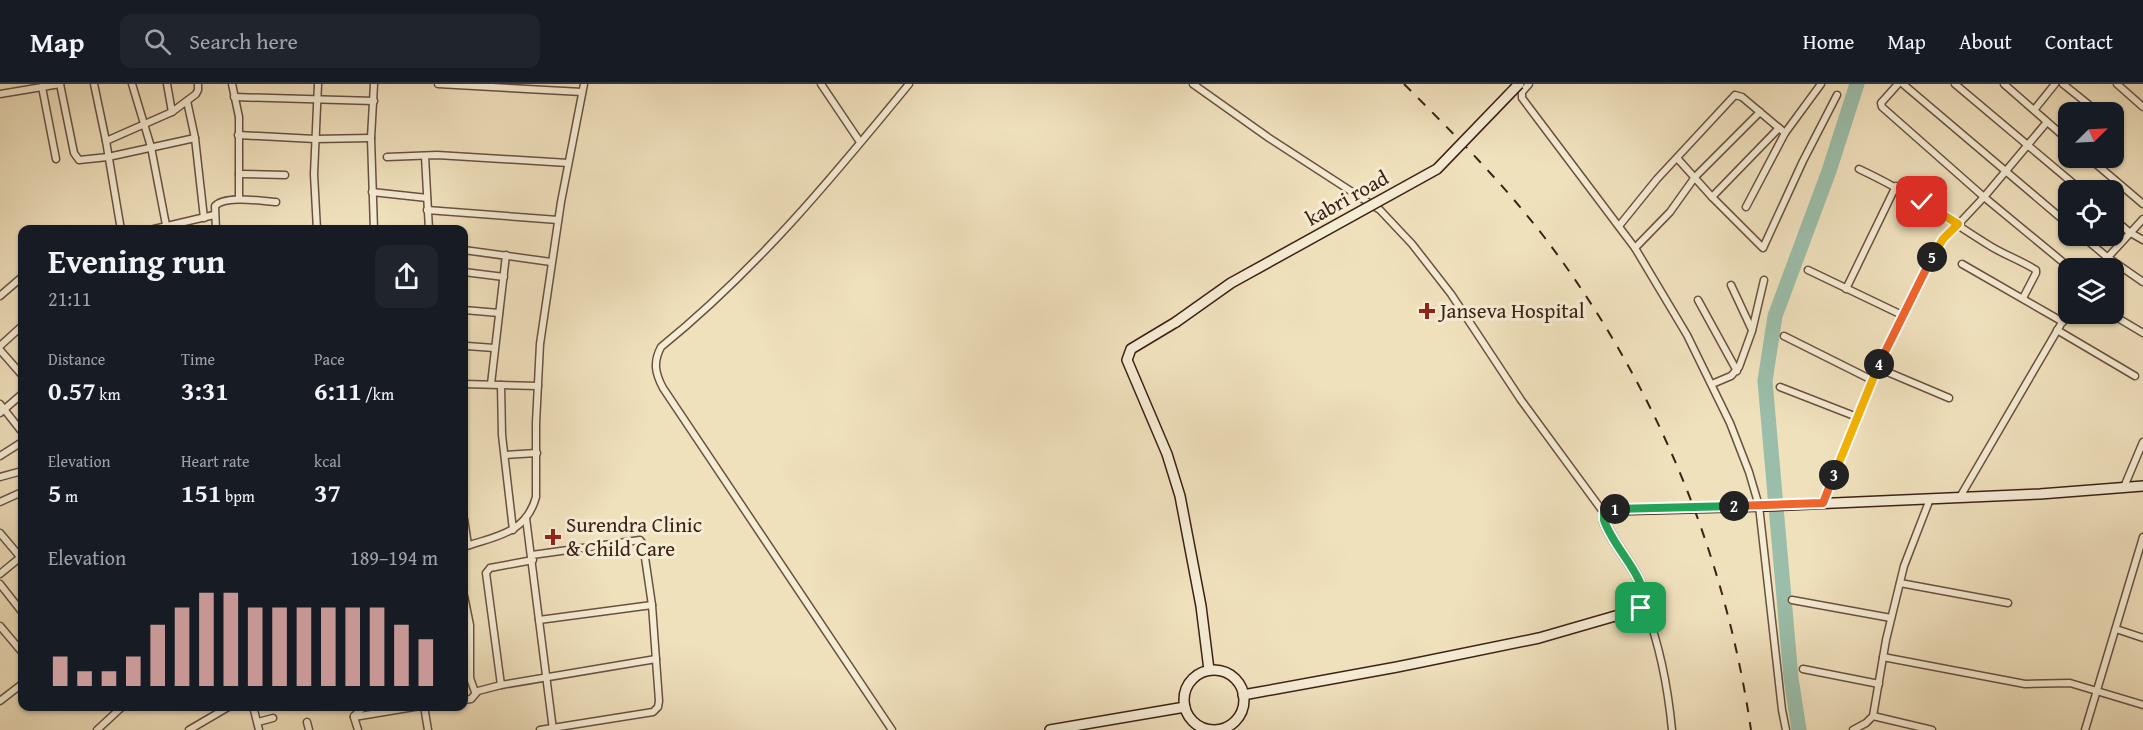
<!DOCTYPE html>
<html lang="en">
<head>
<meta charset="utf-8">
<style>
  :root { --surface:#171b24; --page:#20242c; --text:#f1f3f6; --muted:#9ea1a6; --line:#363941; --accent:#c59692 }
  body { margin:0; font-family:"Gentium Book Plus",serif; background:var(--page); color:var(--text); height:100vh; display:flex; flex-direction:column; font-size:22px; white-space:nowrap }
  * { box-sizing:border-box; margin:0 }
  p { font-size:20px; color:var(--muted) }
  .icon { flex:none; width:33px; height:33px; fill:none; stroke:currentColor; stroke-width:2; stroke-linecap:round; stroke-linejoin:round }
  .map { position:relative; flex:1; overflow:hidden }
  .drawer { position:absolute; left:18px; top:141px; width:450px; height:486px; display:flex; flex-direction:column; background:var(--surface); border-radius:12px; box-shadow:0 2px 4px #0004 }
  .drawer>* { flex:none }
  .needle { width:39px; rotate:66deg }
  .controls { position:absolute; left:2058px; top:18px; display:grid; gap:12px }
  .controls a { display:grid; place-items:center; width:66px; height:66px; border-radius:12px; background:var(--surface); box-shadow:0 2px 4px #0004; font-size:30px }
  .pin { position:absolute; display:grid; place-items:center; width:51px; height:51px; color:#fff; margin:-26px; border-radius:12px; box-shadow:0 3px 9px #0006 }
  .km { position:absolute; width:30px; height:30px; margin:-15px; border-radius:50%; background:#222; color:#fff; font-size:16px; line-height:30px; text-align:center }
  .round { display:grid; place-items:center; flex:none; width:63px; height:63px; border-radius:12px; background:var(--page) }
  .summary { display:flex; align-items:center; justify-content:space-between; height:102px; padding:0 30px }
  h1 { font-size:33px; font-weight:700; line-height:45px }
  .stats { display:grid; grid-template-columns:repeat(3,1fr); gap:9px; height:102px; padding:6px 30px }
  .stats div { display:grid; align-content:center }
  .stats b { font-size:26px; font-weight:700 }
  .stats small { font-size:16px; font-weight:400 }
  .stats p { font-size:16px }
  .chart { height:168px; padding:12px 30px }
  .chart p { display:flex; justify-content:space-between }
  .chart svg { width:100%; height:108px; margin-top:6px; stroke:var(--accent); stroke-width:6 }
  header { display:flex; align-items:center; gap:36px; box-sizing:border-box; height:84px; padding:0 30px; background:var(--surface); border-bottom:2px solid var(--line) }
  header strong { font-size:28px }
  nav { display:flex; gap:33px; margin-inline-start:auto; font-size:21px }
  .search { width:420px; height:54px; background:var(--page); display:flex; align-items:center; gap:15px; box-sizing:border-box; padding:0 21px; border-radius:12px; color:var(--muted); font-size:22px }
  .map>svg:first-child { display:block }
</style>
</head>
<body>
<header>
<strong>Map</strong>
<div class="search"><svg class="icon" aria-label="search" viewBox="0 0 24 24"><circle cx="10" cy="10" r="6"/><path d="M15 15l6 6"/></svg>Search here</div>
<nav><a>Home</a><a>Map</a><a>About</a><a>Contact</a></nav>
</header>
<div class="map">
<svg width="2143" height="646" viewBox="0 0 2143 646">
  <rect width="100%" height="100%" fill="#f0e1bd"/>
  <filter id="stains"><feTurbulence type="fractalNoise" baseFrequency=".00333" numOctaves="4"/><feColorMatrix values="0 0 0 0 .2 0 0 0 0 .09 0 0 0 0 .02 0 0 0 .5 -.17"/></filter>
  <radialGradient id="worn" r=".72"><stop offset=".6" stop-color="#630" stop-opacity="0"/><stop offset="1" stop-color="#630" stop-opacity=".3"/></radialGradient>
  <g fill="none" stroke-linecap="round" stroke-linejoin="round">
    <!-- river -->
    <polyline stroke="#9bbeaa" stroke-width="15" points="1799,646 1791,594 1765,297 1775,232 1829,87 1857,0"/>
    <!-- street casing -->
    <g stroke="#6a5140" stroke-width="9">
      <g id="street">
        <polyline points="60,0 74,69 79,76 108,73 195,54"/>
        <polyline points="94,0 106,57 121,146"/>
        <polyline points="132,0 151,63 166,141 169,146"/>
        <polyline points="167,0 172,28"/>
        <polyline points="232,0 239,33 239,115"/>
        <polyline points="438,0 582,8"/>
        <polyline points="821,0 860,58"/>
        <polyline points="1193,0 1269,54 1380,126 1412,160 1451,210 1521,316 1604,429"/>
        <polyline points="1529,0 1522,8 1522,14 1635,164 1687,251 1730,339 1749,388 1759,422 1782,626 1786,646"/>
        <polyline points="1898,0 1881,19 1882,23 1984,113 2070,184"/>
        <polyline points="1903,0 2068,140"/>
        <polyline points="1955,0 2081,106"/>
        <polyline points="2004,0 2068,56"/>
        <polyline points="2063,0 2098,28"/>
        <polyline points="2117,0 2143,23"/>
        <polyline points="42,3 56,75"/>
        <polyline points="0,10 60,0"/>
        <polyline points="234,13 374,17"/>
        <polyline points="187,17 195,54 204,134"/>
        <polyline points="2034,26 2055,0"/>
        <polyline points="238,51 315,55 371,54"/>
        <polyline points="106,57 172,28 196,10 198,6 198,0"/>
        <polyline points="425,72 429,146"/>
        <polyline points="387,73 437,71 568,79"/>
        <polyline points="1677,74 1712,113 1763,164 1803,77 1837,11"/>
        <polyline points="2089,74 2143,120"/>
        <path d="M1859,85C1906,107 1943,132 1987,160C2002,170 2020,176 2036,186V189L2023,214"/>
        <polyline points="239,90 285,91"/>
        <polyline points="372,108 427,114"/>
        <polyline points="1712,113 1779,44"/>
        <polyline points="1746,123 1785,49 1821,0"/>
        <polyline points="427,126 558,136"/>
        <polyline points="2114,135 2129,148 2143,156"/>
        <polyline points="1619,142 1657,95 1735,11 1742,13 1785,49"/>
        <polyline points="150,146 214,131"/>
        <path d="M216,146L215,122C225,111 261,117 276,118"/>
        <polyline points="317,146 314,90 318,0"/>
        <polyline points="374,146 371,54 374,0"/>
        <polyline points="2082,152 2107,173 2143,198"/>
        <polyline points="1635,164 1670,128 1695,93 1760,28"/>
        <polyline points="464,166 551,178"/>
        <polyline points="1962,180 2063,238"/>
        <polyline points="2098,184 2143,135"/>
        <polyline points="1808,186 1902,231"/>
        <polyline points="464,188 504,193"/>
        <polyline points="1731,201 1752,246"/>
        <polyline points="1846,205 1896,102"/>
        <polyline points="0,212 22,193"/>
        <polyline points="1698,216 1737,287"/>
        <polyline points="464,226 499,229"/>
        <polyline points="2111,230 2143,249"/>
        <polyline points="2057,246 2135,292"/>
        <polyline points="1784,252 1872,296"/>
        <polyline points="0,262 22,242"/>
        <polyline points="467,262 494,264"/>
        <polyline points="0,266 22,291"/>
        <polyline points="1878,284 1949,314"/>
        <polyline points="464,300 538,302"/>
        <polyline points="491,300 506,171"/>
        <polyline points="1712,300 1731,292 1739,283 1752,247 1764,196"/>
        <polyline points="501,301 502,351 513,446"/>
        <polyline points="1780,303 1857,333"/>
        <polyline points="0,320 22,348"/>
        <polyline points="0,329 22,310"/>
        <polyline points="505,371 537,369"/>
        <polyline points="0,372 22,358"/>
        <polyline points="0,393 22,387"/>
        <polyline points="2124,403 2143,358"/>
        <polyline points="1960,413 2068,228"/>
        <polyline points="0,418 22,408"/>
        <polyline points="1823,419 1857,333 1891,254 1938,162 1984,113 2047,38"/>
        <polyline points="526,434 553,646"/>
        <polyline points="464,435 468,461"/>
        <polyline points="0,449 22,475"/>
        <path d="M464,463C495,452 526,450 536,413V339L540,260L561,118L584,0"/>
        <polyline points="532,471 640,456 643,460 652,521 659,617 658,623 653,628 540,646"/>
        <polyline points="0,490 22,472"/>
        <polyline points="1900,499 2008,519"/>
        <polyline points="0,500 22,528"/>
        <polyline points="464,512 470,541 470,594 475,608"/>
        <polyline points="1792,516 1891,534"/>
        <path d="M1645,523C1660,562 1668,604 1672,646"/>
        <polyline points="539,536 652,521"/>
        <polyline points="0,542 22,568"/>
        <polyline points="2116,545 2143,554"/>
        <polyline points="1883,573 2025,600 2070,599 2143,621"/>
        <polyline points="1803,585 1879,600"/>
        <polyline points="501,601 486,489 490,484 533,476"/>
        <polyline points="464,616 471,615 478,607 501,601 656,575"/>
        <polyline points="0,617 22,600"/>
        <polyline points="253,622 259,646"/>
        <polyline points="424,622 428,646"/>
        <polyline points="354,632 365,622"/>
        <polyline points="1873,632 1932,646"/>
        <polyline points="354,633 420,622"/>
        <polyline points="354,633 358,646"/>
        <polyline points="258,638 273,634"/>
        <polyline points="307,638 309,646"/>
        <polyline points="97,646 123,622"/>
        <polyline points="189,646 230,622"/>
        <path d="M892,646L663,304C655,289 653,278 661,263C756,186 832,94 909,0"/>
        <polyline points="1853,646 1866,639 1873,632 1886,556 1904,482 1930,415"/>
        <polyline points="2085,646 2143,453"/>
      </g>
    </g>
    <!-- secondary casing -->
    <g stroke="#3d2116" stroke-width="12">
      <g id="secondary">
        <polyline points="1176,238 1131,265 1127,276 1167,370 1180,412 1201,522 1209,586"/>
        <circle cx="1214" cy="616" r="30"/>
        <path d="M1243,611L1397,583L1539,554L1643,524L1645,523C1646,490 1614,466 1604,436V429L1611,426L1766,422L2040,410L2143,402"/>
        <polyline points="1050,646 1185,623"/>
      </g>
    </g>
    <!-- street -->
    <use href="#street" stroke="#f5ecd4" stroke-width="6"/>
    <!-- secondary -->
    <use href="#secondary" stroke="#f5ecd4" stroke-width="9"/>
    <!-- rail -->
    <path stroke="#3d2116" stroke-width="2" stroke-dasharray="10 10" stroke-linecap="butt" d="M1404,0C1453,49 1502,98 1545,154C1654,298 1725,467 1751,646"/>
    <!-- secondary-bridge casing -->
    <g stroke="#3d2116" stroke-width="12" stroke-linecap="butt">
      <polyline id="secondary-bridge" points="1176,238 1231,199 1437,85 1519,0"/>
    </g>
    <!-- secondary-bridge -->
    <use href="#secondary-bridge" stroke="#f5ecd4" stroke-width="9"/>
  </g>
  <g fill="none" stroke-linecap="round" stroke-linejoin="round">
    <!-- split-1 casing -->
    <g stroke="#fff" stroke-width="12">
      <path id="split-1" d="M1615,425L1604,429V436C1614,466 1646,490 1645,523L1641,524"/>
    </g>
    <!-- split-2 casing -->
    <g stroke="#fff" stroke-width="12">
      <polyline id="split-2" points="1615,425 1734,422"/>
    </g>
    <!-- split-3 casing -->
    <g stroke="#fff" stroke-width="12">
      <polyline id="split-3" points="1734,422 1823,419 1834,391"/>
    </g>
    <!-- split-4 casing -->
    <g stroke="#fff" stroke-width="12">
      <polyline id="split-4" points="1834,391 1879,280"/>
    </g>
    <!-- split-5 casing -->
    <g stroke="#fff" stroke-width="12">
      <polyline id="split-5" points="1879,280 1932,173"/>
    </g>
    <!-- split-6 casing -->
    <g stroke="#fff" stroke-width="12">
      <polyline id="split-6" points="1922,118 1958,140 1943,155 1932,173"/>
    </g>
    <!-- split-1 -->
    <use href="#split-1" stroke="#22a559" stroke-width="8"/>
    <!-- split-2 -->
    <use href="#split-2" stroke="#22a559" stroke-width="8"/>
    <!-- split-3 -->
    <use href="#split-3" stroke="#f0652b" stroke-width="8"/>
    <!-- split-4 -->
    <use href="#split-4" stroke="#f5b400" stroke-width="8"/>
    <!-- split-5 -->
    <use href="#split-5" stroke="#f0652b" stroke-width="8"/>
    <!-- split-6 -->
    <use href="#split-6" stroke="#f5b400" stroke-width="8"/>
  </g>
  <!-- markers -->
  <g fill="#8f2418" stroke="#f5ecd4" stroke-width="2">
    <path d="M1424 218h6v6h6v6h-6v6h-6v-6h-6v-6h6z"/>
    <path d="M550 444h6v6h6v6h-6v6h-6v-6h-6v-6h6z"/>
  </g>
  <g text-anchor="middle" stroke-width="6" stroke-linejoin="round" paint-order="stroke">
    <!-- street labels -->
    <g font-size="21" fill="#3d2116" stroke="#f5ecd4">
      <text transform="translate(1347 114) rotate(-29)" y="7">kabri road</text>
    </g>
    <!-- poi labels -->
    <g font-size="21" fill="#3d2116" stroke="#f5ecd4" text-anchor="start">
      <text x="1440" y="234">Janseva Hospital</text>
      <text x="566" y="448">Surendra Clinic<tspan x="566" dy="24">&amp; Child Care</tspan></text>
    </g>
  </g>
  <rect width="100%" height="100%" filter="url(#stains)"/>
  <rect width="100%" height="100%" fill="url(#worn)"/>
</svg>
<div class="controls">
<a><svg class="needle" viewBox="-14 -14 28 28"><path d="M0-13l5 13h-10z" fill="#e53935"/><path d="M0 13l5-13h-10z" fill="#9ea1a6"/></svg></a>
<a><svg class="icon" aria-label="locate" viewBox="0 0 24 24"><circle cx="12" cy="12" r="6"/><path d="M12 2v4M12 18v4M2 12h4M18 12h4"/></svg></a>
<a><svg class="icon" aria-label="layers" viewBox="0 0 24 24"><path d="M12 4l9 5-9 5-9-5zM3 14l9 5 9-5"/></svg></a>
</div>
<div class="pin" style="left:1641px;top:524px;background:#1e9e55"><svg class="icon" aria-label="arrive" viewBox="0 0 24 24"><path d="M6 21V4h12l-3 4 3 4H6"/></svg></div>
<div class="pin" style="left:1922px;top:118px;background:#d93025"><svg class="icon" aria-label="check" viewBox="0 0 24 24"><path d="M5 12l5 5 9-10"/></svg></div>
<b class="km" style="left:1615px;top:425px">1</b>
<b class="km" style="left:1734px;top:422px">2</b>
<b class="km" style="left:1834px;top:391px">3</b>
<b class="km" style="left:1879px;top:280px">4</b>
<b class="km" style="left:1932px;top:173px">5</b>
<section class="drawer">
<div class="summary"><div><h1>Evening run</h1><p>21:11</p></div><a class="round"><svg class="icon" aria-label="share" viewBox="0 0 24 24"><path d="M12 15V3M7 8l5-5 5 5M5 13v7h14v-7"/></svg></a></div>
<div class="stats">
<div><p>Distance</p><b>0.57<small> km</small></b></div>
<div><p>Time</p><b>3:31</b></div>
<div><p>Pace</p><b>6:11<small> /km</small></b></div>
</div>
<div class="stats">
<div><p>Elevation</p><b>5<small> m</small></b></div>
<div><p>Heart rate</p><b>151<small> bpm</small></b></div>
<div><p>kcal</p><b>37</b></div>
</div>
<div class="chart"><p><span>Elevation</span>189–194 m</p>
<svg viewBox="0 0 160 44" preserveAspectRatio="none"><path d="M5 44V32M15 44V38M25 44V38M35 44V32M45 44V19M55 44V12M65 44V6M75 44V6M85 44V12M95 44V12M105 44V12M115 44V12M125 44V12M135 44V12M145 44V19M155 44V25"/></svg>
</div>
</section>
</div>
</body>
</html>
